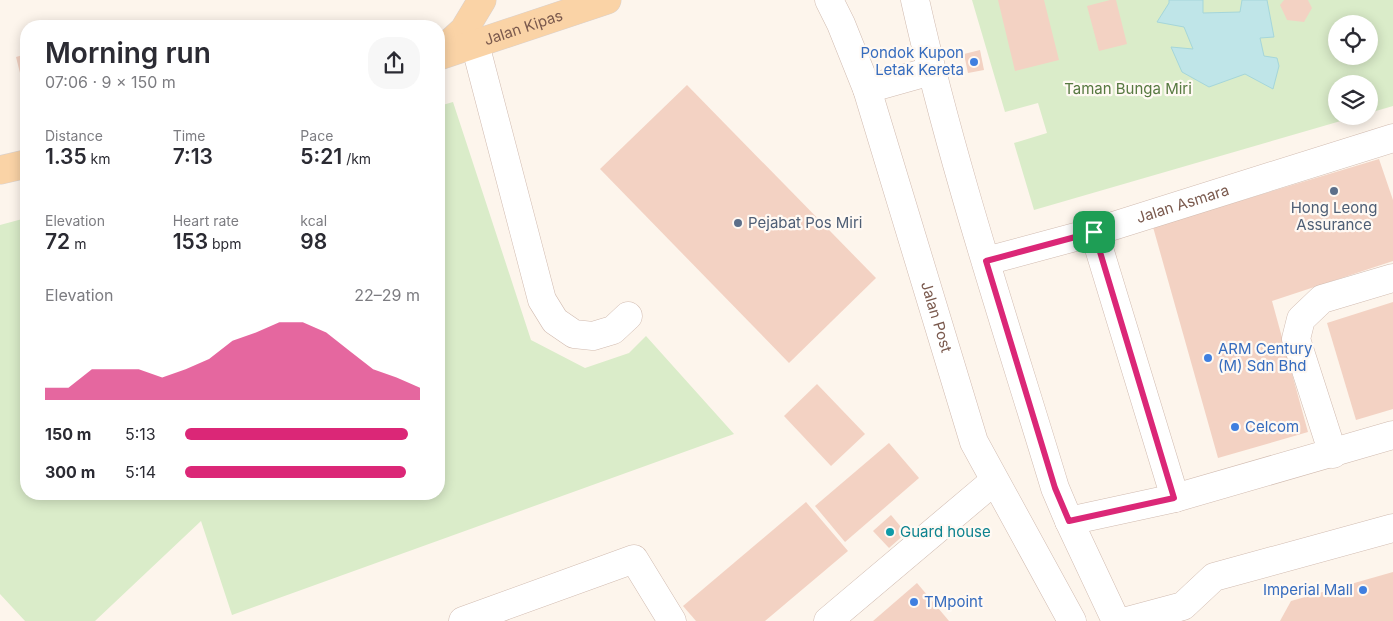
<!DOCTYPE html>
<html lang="en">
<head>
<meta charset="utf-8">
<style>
  :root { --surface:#fff; --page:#f7f7f7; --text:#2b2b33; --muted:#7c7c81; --accent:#db2777 }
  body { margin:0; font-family:Inter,sans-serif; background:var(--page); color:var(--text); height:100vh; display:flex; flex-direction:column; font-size:19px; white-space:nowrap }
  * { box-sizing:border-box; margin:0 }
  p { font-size:16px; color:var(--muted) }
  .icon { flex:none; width:28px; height:28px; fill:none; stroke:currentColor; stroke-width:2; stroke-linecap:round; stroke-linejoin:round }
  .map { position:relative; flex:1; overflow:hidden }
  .details { position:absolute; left:20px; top:20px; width:425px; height:480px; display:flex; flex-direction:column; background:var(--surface); border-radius:20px; box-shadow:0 2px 12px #0003 }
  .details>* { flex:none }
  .fabs { position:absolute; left:1328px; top:15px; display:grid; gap:10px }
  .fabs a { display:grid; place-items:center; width:50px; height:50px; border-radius:50%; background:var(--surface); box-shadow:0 2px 12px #0003; font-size:25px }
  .pin { position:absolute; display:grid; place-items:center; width:42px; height:42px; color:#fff; margin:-21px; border-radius:10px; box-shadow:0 2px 8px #0006 }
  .round { display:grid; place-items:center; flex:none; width:52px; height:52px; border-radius:20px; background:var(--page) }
  .summary { display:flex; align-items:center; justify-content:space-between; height:85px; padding:0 25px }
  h1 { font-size:28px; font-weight:600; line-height:38px }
  .stats { display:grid; grid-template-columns:repeat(3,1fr); gap:8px; height:85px; padding:5px 25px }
  .stats div { display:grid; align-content:center }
  .stats b { font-size:21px; font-weight:600 }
  .stats small { font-size:14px; font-weight:400 }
  .stats p { font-size:14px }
  .chart { height:140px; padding:10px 25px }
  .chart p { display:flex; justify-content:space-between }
  .chart svg { width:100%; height:90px; margin-top:5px; fill:var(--accent); opacity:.7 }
  ul { padding:0 25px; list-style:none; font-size:16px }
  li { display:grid; grid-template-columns:80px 60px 1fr; align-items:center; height:38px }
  li i { height:12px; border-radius:6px; background:var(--accent) }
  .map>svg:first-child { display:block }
</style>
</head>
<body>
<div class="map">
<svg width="1393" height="621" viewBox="0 0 1393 621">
  <rect width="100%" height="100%" fill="#fdf5ec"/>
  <!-- green -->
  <g fill="#daecc9" fill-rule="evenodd">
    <path d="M972,0H1393V106L1369,113V84H1336V116H1358L1034,210L1014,143L1047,133L1038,103L1005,112ZM1336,24H1369V56H1336Z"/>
    <polygon points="453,102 531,340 585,368 629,353 646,336 734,434 232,615 201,521 95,621 25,621 0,594 0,225 26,218 26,494 439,494 439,106"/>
  </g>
  <!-- water -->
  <polygon fill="#bfe5e8" stroke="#a5d6da" points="1169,0 1203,0 1203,13 1240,12 1242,0 1267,0 1274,37 1260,38 1264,56 1277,58 1279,66 1273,89 1245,74 1209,87 1182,72 1171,47 1193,49 1184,27 1157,22 1169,3"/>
  <!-- building -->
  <g fill="#f3d2c3">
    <polygon points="998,0 1044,0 1059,60 1015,71"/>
    <polygon points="1110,0 1116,0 1127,44 1099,51 1087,6"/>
    <polygon points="1284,0 1308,0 1312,8 1304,22 1287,20 1280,5"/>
    <polygon points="980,50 984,70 968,73 964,54"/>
    <polygon points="26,54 26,89 24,89 16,57"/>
    <polygon points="687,85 876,278 789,363 600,169"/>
    <polygon points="1379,159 1393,200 1393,261 1272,301 1308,432 1218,458 1153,227"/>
    <polygon points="1393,302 1393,409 1356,420 1327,323"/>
    <polygon points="817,384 865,434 831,466 784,416"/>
    <polygon points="889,443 919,478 845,542 815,506"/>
    <polygon points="806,502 848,551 765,621 696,621 683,606"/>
    <polygon points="891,515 906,533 889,548 873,531"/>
    <polygon points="1393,572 1393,621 1280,621 1291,601"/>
    <polygon points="917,583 949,621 873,621"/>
  </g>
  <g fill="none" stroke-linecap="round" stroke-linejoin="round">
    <!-- minor casing -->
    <g stroke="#d1bbb0" stroke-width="29">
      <g id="minor">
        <path id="s1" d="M829,0L841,24L867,89L974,442L1072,621"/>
        <path d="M915,0C952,165 1006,326 1055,488L1069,521L1116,621"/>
        <polyline points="475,44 542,300 555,321 574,334 593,336 613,330 628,316"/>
        <polyline points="867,89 931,71"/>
        <polyline points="986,261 1094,232"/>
        <polyline points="1333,454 1296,339 1301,319 1322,299 1393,278"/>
        <path id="s2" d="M1175,498L1094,232L1393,138"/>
        <polyline points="1069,521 1175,498 1393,435"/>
        <polyline points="463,621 634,559 672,621"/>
        <polyline points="828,621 994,481"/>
        <polyline points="1127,621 1183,606 1214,577 1393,528"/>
      </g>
    </g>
    <!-- major casing -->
    <g stroke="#dad1cd" stroke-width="29">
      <g id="major">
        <polyline points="440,52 464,30 482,0"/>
        <path id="s3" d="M439,56L607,0"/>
        <polyline points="0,170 26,164"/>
      </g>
    </g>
    <!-- minor -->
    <use href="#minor" stroke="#fff" stroke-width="28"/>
    <!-- major -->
    <use href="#major" stroke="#fad3a6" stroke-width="28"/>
  </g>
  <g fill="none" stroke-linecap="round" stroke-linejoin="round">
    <!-- route casing -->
    <g stroke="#fff" stroke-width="10">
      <polygon id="route" points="1094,232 1174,498 1069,521 1055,488 986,261"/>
    </g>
    <!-- route -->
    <use href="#route" stroke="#db2777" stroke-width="6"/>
  </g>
  <!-- markers -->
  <g fill="#3f7fe0" stroke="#fff9f3" stroke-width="2">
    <circle cx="974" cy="62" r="5"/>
    <circle cx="1208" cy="358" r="5"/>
    <circle cx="1235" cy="427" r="5"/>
    <circle cx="1363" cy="590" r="5"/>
    <circle cx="914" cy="602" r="5"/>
  </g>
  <g fill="#5c6f8a" stroke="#fff9f3" stroke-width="2">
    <circle cx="1334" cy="191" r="5"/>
    <circle cx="738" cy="223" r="5"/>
  </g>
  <circle fill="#0f9aa8" stroke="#fff9f3" stroke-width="2" cx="890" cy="532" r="5"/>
  <g text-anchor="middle" stroke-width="4.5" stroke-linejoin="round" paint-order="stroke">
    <!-- street labels -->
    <g font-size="15" fill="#7a594d" stroke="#fff9f3">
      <text dy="5" stroke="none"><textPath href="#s3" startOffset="89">Jalan Kipas</textPath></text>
      <text dy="5" stroke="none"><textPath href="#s2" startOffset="371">Jalan Asmara</textPath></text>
      <text dy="5" stroke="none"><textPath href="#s1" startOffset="335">Jalan Post</textPath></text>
    </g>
    <!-- shop labels -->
    <g font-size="15" fill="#366cbe" stroke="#fff9f3" text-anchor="start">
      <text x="964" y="58" text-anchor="end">Pondok Kupon<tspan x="964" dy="17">Letak Kereta</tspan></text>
      <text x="1218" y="354">ARM Century<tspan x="1218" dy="17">(M) Sdn Bhd</tspan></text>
      <text x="1245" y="432">Celcom</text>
      <text x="1353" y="595" text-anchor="end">Imperial Mall</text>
      <text x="924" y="607">TMpoint</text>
    </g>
    <!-- park labels -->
    <g font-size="15" fill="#577941" stroke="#fff9f3">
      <text x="1128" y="94">Taman Bunga Miri</text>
    </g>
    <!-- service labels -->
    <g font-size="15" fill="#4e5e75" stroke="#fff9f3">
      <text x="1334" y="213">Hong Leong<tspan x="1334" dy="17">Assurance</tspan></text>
      <text x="748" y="228" text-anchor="start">Pejabat Pos Miri</text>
    </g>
    <!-- culture labels -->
    <g font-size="15" fill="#0d838f" stroke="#fff9f3" text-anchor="start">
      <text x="900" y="537">Guard house</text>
    </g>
  </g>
</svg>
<div class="fabs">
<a><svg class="icon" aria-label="locate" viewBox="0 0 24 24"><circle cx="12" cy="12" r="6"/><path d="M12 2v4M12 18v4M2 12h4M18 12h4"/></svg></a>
<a><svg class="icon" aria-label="layers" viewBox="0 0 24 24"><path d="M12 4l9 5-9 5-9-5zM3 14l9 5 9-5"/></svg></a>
</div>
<div class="pin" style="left:1094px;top:232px;background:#1e9e55"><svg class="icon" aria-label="arrive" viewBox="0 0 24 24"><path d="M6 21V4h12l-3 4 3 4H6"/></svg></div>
<section class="details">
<div class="summary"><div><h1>Morning run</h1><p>07:06 · 9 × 150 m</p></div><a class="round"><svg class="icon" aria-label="share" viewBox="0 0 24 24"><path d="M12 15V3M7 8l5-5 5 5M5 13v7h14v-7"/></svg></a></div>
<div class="stats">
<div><p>Distance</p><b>1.35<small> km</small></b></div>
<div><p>Time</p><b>7:13</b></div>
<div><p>Pace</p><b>5:21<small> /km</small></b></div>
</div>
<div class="stats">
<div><p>Elevation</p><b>72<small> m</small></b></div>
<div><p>Heart rate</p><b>153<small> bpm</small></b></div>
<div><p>kcal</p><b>98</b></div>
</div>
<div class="chart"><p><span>Elevation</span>22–29 m</p>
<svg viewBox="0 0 160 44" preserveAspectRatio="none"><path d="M0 44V38L10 38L20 29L30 29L40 29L50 33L60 29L70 24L80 15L90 11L100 6L110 6L120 11L130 20L140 29L150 33L160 38V44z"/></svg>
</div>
<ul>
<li><b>150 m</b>5:13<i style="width:95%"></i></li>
<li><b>300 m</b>5:14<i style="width:94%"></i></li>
</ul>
</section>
</div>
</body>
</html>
